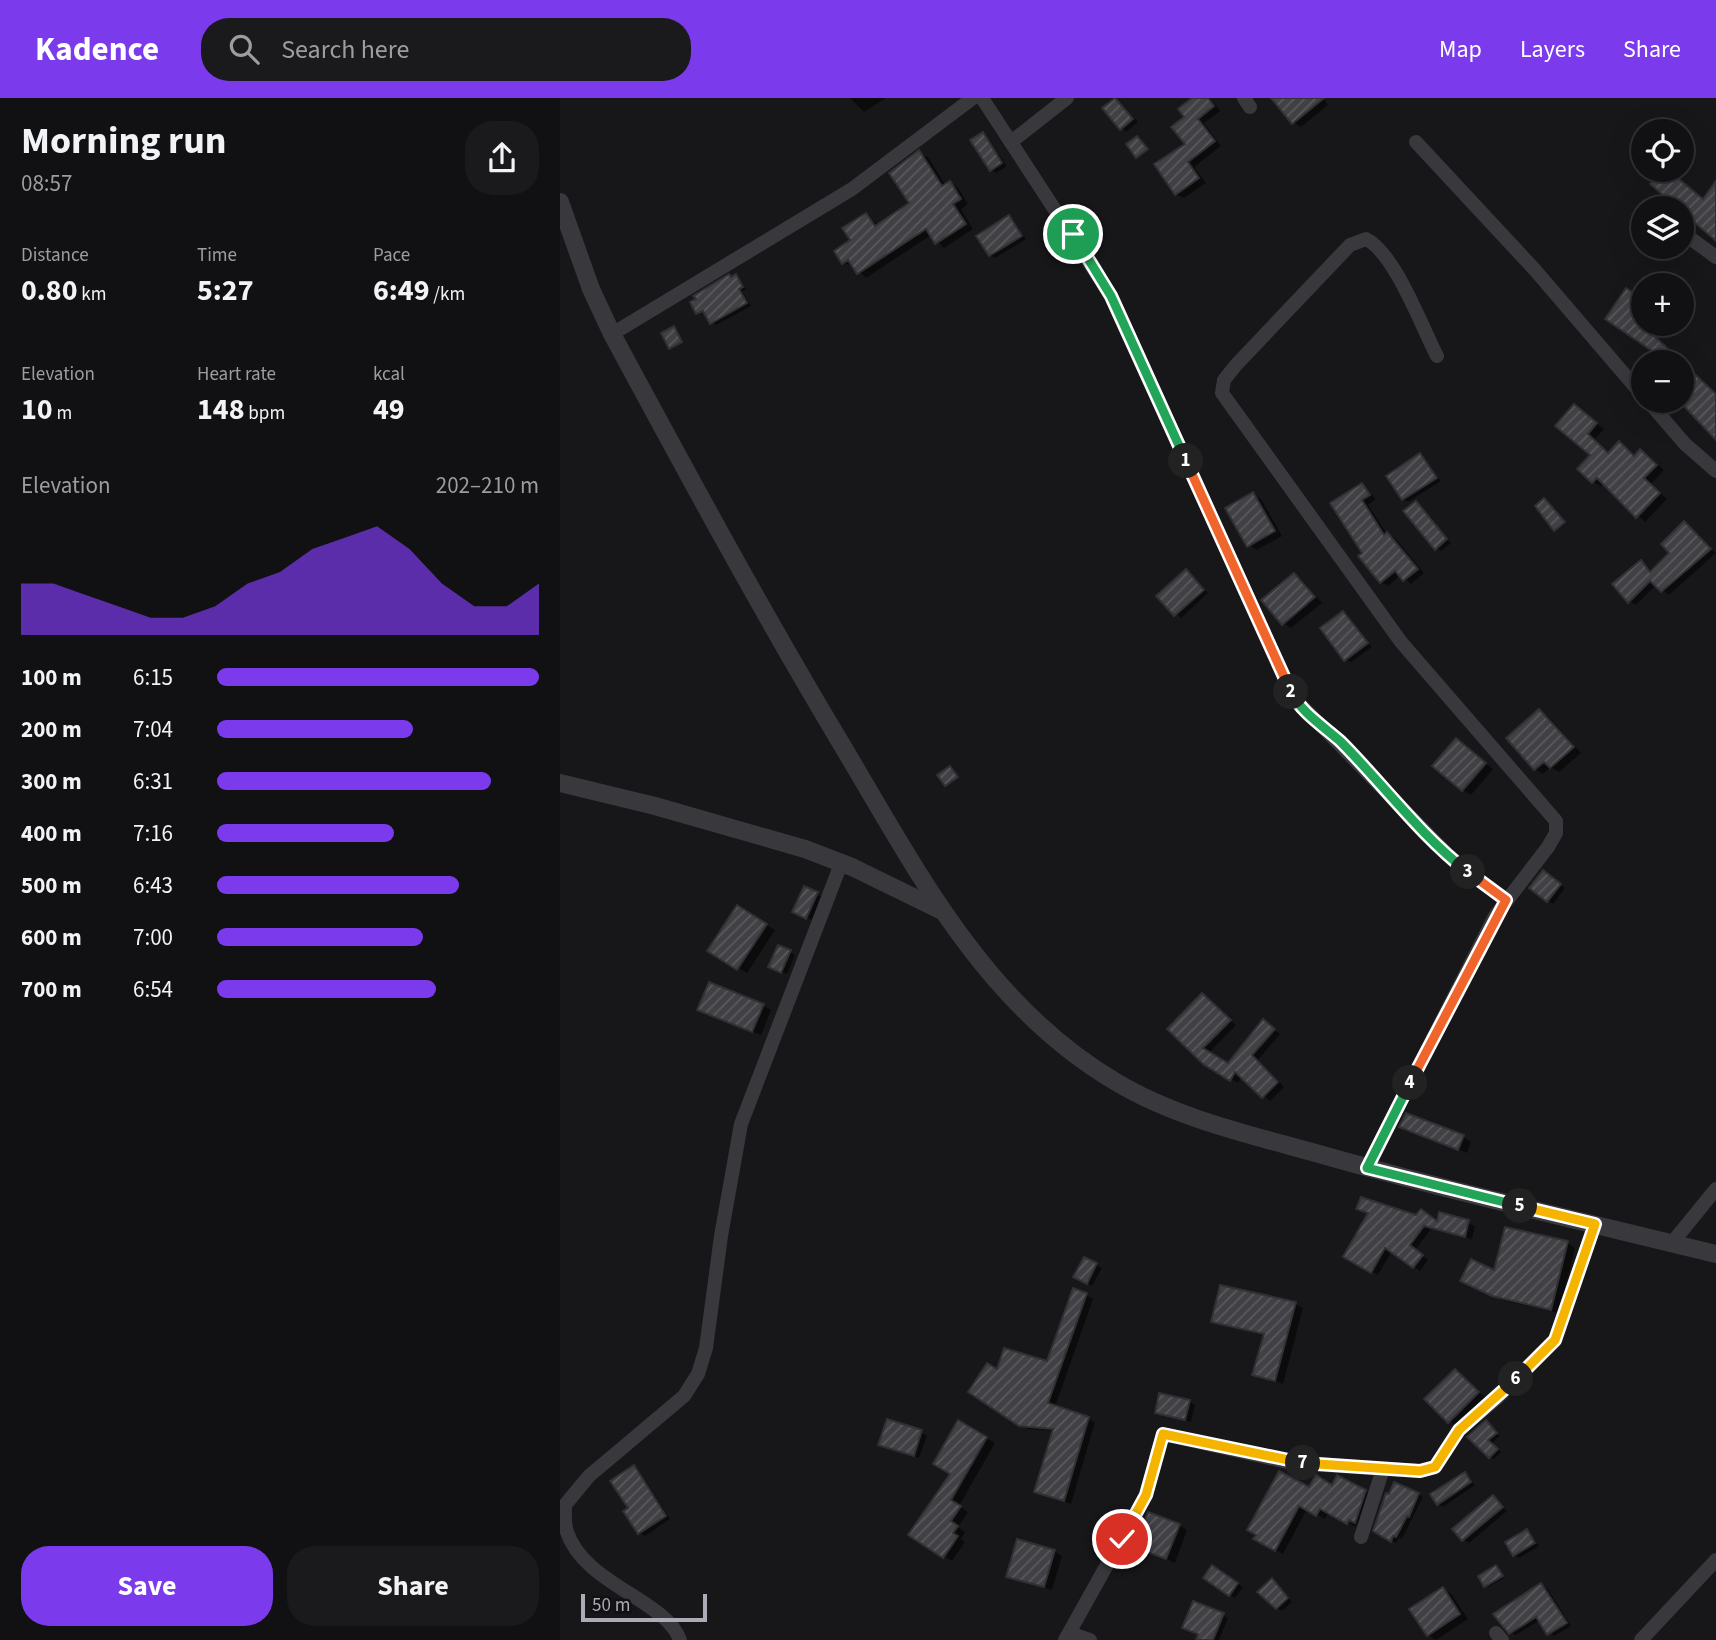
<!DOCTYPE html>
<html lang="en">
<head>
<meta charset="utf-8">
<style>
  :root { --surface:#111012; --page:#1a191b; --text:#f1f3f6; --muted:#9c9d9f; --line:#303032; --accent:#7c3aed }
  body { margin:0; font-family:"Source Sans 3",sans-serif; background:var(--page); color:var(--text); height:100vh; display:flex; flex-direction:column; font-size:26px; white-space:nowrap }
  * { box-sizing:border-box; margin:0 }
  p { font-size:23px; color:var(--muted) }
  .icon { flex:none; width:38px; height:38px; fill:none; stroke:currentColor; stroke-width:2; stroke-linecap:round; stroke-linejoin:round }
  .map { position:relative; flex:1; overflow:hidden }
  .sheet { display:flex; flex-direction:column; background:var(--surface); width:560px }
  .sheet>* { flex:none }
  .fabs { position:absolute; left:1071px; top:21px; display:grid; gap:14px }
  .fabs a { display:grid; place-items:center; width:63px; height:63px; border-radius:50%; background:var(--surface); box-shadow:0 7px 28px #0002,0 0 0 2px var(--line); font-size:35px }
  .scale { position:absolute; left:21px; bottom:18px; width:126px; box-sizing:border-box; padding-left:7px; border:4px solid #aaabb7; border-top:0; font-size:19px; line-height:24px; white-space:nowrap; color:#aaabb7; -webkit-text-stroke:5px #121113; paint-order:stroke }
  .pin { position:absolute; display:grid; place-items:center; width:60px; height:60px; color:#fff; margin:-30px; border:4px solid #fff; border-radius:50%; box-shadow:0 2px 7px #0007 }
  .km { position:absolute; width:35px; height:35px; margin:-18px; border-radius:50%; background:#222; color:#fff; font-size:19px; line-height:35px; text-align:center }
  .round { display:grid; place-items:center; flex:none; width:74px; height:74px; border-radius:28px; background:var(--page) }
  .summary { display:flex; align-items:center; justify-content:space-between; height:119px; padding:0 21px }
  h1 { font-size:38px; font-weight:700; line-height:52px }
  .metrics { display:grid; grid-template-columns:repeat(3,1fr); gap:10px; height:119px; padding:7px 21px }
  .metrics div { display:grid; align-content:center }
  .metrics b { font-size:30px; font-weight:700 }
  .metrics small { font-size:19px; font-weight:400 }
  .metrics p { font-size:19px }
  .chart { height:196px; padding:14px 21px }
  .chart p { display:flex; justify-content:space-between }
  .chart svg { width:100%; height:126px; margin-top:7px; fill:var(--accent); opacity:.7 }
  .button { display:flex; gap:14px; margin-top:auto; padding:14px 21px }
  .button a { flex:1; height:80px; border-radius:28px; background:var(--accent); color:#fff; font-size:28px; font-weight:700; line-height:80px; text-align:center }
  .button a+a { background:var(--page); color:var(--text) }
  ul { padding:0 21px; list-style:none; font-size:23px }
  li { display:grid; grid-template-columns:112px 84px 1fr; align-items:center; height:52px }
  li i { height:18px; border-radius:9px; background:var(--accent) }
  header { display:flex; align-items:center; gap:42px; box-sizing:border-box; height:98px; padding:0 35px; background:var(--accent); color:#fff }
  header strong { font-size:33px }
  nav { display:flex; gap:38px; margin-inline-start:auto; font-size:24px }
  .search { width:490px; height:63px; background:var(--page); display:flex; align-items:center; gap:18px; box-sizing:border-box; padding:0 24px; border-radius:28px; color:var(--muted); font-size:26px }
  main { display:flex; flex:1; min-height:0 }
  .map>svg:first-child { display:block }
</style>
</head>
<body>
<header>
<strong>Kadence</strong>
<div class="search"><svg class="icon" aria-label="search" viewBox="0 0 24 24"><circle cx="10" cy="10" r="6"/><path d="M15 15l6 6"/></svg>Search here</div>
<nav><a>Map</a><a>Layers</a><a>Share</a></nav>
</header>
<main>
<section class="sheet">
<div class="summary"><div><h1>Morning run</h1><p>08:57</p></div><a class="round"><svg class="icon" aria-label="share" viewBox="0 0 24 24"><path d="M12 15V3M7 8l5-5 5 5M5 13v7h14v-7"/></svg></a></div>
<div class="metrics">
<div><p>Distance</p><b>0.80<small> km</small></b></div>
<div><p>Time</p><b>5:27</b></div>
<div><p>Pace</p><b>6:49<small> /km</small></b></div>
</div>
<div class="metrics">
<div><p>Elevation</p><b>10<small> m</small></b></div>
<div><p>Heart rate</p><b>148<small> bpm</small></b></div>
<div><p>kcal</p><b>49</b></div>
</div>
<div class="chart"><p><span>Elevation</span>202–210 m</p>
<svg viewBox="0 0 160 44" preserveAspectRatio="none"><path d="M0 44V26L10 26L20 30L30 34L40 38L50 38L60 34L70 26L80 22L90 14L100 10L110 6L120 14L130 26L140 34L150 34L160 26V44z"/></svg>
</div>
<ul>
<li><b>100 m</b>6:15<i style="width:100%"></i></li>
<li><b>200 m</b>7:04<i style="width:61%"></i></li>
<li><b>300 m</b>6:31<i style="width:85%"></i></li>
<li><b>400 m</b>7:16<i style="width:55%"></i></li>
<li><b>500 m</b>6:43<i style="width:75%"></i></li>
<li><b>600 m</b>7:00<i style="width:64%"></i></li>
<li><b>700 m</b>6:54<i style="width:68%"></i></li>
</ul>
<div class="button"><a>Save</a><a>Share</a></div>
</section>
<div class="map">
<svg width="1156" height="1542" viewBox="0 0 1156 1542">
  <defs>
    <pattern id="building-hatch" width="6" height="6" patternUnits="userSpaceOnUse" patternTransform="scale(1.75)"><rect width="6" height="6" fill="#414045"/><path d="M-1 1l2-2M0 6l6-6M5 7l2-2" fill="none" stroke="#5a595e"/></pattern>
  </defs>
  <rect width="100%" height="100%" fill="#171618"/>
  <!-- shadow -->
  <g fill="#0007">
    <polygon points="290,0 326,0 304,14"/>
    <polygon points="635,0 650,0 660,13 644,25 661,48 634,69 646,85 624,100 616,96 627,46 626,19"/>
    <polygon points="714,0 763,0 768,7 741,29 733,24"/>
    <polygon points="556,1 578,24 566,34 544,11"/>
    <polygon points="423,36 447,68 436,75 431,72"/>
    <polygon points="359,55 368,59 386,88 390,85 398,90 408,106 401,111 413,131 384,150 371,137 306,180 294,168 283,165 292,143 307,117 318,127 351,106"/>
    <polygon points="449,119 466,141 435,160 430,157"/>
    <polygon points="176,178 186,191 182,193 191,208 156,227 146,215 137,215"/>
    <polygon points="1074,196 1083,202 1083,226 1108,226 1097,241 1156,295 1156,339 1117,303 1122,303 1122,264 1090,264 1098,255 1047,220"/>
    <polygon points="1014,308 1044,331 1035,341 1049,356 1059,345 1076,359 1081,353 1089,358 1104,372 1091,386 1107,401 1085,424 1045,385 1041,388 1033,384 1032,357"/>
    <polygon points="861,358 881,383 848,404 843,401"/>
    <polygon points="802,387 816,401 808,407 827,436 835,440 864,475 851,486 841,477 828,488 821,484 772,406"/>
    <polygon points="693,396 701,401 722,438 697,452 689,447"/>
    <polygon points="856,405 891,445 881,453 876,450"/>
    <polygon points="1124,426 1156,455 1109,497 1096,487 1076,507 1069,503 1081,464 1093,474 1112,455"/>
    <polygon points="627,473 648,495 621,520 599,498"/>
    <polygon points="734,477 742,482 762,505 731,530 723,525"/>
    <polygon points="783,515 812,549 791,564 785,561"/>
    <polygon points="979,613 988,618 1021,655 999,674 991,669 983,676 975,671"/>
    <polygon points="897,642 933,671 911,697 903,692"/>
    <polygon points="988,777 1005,790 993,806 988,803"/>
    <polygon points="244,790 262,799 252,822 239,816"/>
    <polygon points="178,809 215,832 187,875 150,852"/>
    <polygon points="230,854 235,857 227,876 216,871"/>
    <polygon points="642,897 676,927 649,955 668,967 710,928 720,936 698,962 724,989 710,1003 682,978 678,985 644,965 609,931"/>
    <polygon points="203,907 211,912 201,937 148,916"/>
    <polygon points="841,1028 903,1039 911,1044 907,1055"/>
    <polygon points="799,1110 878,1125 881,1116 915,1128 912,1141 871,1131 855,1152 868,1162 860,1173 832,1153 818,1177 785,1158 810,1116"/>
    <polygon points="1007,1145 1015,1150 999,1215 942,1202 910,1187"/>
    <polygon points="525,1161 542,1170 532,1188 516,1179"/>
    <polygon points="526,1197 533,1201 495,1309 535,1324 511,1406 476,1394 494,1333 468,1331 460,1326 439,1273 488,1265"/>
    <polygon points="735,1206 743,1210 723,1286 695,1276 705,1238 653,1224"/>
    <polygon points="896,1273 926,1300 897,1328 889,1323"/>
    <polygon points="630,1304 635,1307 631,1324 597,1315"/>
    <polygon points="328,1323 367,1337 359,1360 321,1346"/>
    <polygon points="399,1324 435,1345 399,1408 408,1414 398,1429 405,1434 401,1441 405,1444 392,1463 384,1458"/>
    <polygon points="926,1325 940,1338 932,1345 941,1354 934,1361 930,1359"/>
    <polygon points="74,1370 79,1373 110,1421 85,1438 80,1435 70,1410"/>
    <polygon points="905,1376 915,1387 883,1409 878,1406"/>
    <polygon points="773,1389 805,1393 813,1398 804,1428 798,1425 796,1429 769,1414 765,1421 747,1411 723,1456 696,1441 749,1391"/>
    <polygon points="858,1396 863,1399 842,1441 839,1439 836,1445 815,1433"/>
    <polygon points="933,1399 947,1413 909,1445 904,1442 894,1431"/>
    <polygon points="619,1427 627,1432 615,1465 576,1448"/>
    <polygon points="967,1433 979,1448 959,1460 954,1457"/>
    <polygon points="494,1453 502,1458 492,1492 448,1478"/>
    <polygon points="936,1469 944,1480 928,1489 926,1488"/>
    <polygon points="658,1472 683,1489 675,1500 670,1497"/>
    <polygon points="713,1482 732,1504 722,1513 717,1510"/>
    <polygon points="981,1487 987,1490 1011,1528 994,1538 980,1522 956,1537 950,1534"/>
    <polygon points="883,1491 891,1496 908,1521 876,1542 868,1537"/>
    <polygon points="663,1517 668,1520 659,1542 644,1542 640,1536"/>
  </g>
  <!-- building -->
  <g fill="url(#building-hatch)" stroke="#313134" stroke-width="2">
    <polygon points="555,0 573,21 560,32 542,10"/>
    <polygon points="632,0 648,0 654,8 638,21 655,43 628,64 639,80 615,97 594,66 625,46 611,29 624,19 618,11"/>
    <polygon points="711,0 764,0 732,26"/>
    <polygon points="423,34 442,65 430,73 410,42"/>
    <polygon points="577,38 588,51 576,60 566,46"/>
    <polygon points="359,52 382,88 390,83 401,101 393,106 406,126 375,146 366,131 297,176 288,162 282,166 274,153 290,142 282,130 306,115 315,128 349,105 329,75"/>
    <polygon points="1102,72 1108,72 1143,101 1156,83 1156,143 1090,86"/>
    <polygon points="449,117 462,138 429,158 416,138"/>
    <polygon points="169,176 171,179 176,176 183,189 179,191 187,205 150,226 143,213 136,216 130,204 136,201 133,198"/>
    <polygon points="1066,190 1083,201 1083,226 1097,226 1091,235 1156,296 1156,342 1122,306 1122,264 1087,264 1095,255 1045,221"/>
    <polygon points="114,228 122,244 109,251 101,235"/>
    <polygon points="1014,306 1037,325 1028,336 1048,355 1059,343 1074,358 1080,351 1097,367 1084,380 1100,395 1076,420 1037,380 1032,385 1017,371 1030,357 995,328"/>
    <polygon points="860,355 877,380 842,402 826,378"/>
    <polygon points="802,385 810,397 802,402 824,437 827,434 858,471 843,483 835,473 820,485 798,458 802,455 770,405"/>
    <polygon points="693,394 715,433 687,449 665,410"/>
    <polygon points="984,400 1005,424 994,433 975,408"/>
    <polygon points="856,403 887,441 875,452 843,413"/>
    <polygon points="1124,423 1151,451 1101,494 1090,483 1068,505 1052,486 1081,462 1090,474 1109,455 1101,446"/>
    <polygon points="626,471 644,492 614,518 596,498"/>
    <polygon points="734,475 755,499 722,527 701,502"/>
    <polygon points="783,513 808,545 784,563 760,530"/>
    <polygon points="979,611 1014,649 990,670 984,664 974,672 946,640"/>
    <polygon points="896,640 926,665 902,693 872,668"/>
    <polygon points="390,668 398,679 385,688 377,677"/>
    <polygon points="983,772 1001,786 987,804 969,790"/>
    <polygon points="244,788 258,794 246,821 232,814"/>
    <polygon points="177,807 207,826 177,872 147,853"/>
    <polygon points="218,847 231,852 221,875 208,869"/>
    <polygon points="149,884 204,906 192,934 137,912"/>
    <polygon points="642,895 671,922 643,950 668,965 703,921 715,931 692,957 718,984 702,1000 675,974 670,983 643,966 607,931"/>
    <polygon points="846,1015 904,1037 898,1052 839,1029"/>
    <polygon points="801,1099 856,1117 861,1111 877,1123 879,1114 909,1122 905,1139 864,1128 850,1147 863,1157 853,1170 825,1150 811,1175 783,1159 808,1115 796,1111"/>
    <polygon points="945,1129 1008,1143 991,1212 932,1198 900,1183 911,1161 934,1172"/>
    <polygon points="524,1159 537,1165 527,1186 513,1179"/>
    <polygon points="660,1187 736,1204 715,1283 692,1277 704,1236 651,1224"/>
    <polygon points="513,1190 527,1195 488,1305 529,1319 504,1403 474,1394 493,1331 459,1328 408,1294 427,1265 437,1271 444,1250 487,1263"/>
    <polygon points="895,1271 919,1294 888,1325 864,1301"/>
    <polygon points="599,1295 630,1302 625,1322 595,1315"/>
    <polygon points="327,1321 362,1332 354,1358 318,1347"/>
    <polygon points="398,1322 427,1339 391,1402 401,1408 391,1423 398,1428 393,1435 398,1438 383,1460 348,1437 390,1376 373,1366"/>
    <polygon points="926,1322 937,1335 928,1342 938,1351 929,1360 907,1339"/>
    <polygon points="74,1367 106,1418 78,1436 63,1413 68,1410 50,1383"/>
    <polygon points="719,1373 749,1389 756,1377 772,1387 777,1377 806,1392 795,1425 789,1422 787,1426 760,1411 756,1418 739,1408 715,1453 693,1441 696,1437 687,1432"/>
    <polygon points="905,1374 911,1384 877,1407 870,1396"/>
    <polygon points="834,1384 859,1395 849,1419 847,1418 836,1439 833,1438 831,1444 813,1433 826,1395 829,1396"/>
    <polygon points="933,1397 943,1409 902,1443 892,1431"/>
    <polygon points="588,1414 620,1426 606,1461 574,1449"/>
    <polygon points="967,1431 975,1445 953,1458 945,1444"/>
    <polygon points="457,1441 495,1452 484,1489 446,1479"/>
    <polygon points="652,1467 678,1485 669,1498 643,1480"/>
    <polygon points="936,1467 943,1478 924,1489 918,1478"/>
    <polygon points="712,1480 728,1500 716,1511 697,1494"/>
    <polygon points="981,1485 1007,1525 987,1537 976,1519 949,1536 933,1516"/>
    <polygon points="883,1489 900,1516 867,1538 849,1511"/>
    <polygon points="633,1503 664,1515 653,1542 636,1542 638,1536 622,1530"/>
  </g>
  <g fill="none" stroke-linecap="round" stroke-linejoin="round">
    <!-- minor -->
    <g stroke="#38383d" stroke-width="14">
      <polyline points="422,0 551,198 733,599 894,763 946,802"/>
      <polyline points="684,0 690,9"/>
      <polyline points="451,44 507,0"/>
      <polyline points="856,44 975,172 1083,298"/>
      <polyline points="1123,135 1156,159"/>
      <polyline points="52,236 292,91 413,0"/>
      <polyline points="1088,303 1125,346 1156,373"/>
      <path d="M807,1070L935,818L988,749L996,735V723L841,544L662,295L664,282L676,267L790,147L806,141C834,154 862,229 877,258"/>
      <polyline points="1112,1145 1156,1091"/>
      <polyline points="801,1439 823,1371"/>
      <polyline points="510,1535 530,1542"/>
      <polyline points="936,1535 942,1542"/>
      <path d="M120,1542C106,1502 24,1486 7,1434C4,1426 5,1415 5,1407L29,1378L124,1298L138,1276L146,1250L161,1138L181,1026L279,771"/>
      <polyline points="505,1542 586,1397 603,1336 732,1365 860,1373 875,1369 899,1332 936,1301 995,1242 1035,1126"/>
      <polyline points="1081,1542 1156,1462"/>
    </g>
    <!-- tertiary -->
    <g stroke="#38383d" stroke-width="18">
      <path d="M0,104L31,191L52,236C127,375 201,512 282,647C357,773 425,907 556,984C614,1019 687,1036 752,1054C885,1092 1021,1123 1156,1156"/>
      <polyline points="0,685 95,708 245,751 292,769 380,812"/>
    </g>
  </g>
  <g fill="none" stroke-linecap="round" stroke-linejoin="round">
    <!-- split-1 casing -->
    <g stroke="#fff" stroke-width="14">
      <polyline id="split-1" points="513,136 551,198 626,363"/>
    </g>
    <!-- split-2 casing -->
    <g stroke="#fff" stroke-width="14">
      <polyline id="split-2" points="626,363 731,594"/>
    </g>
    <!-- split-3 casing -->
    <g stroke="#fff" stroke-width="14">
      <path id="split-3" d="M731,594C741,614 763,628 780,643C823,686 860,737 908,774"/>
    </g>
    <!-- split-4 casing -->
    <g stroke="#fff" stroke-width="14">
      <polyline id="split-4" points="850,985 946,802 908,774"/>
    </g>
    <!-- split-5 casing -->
    <g stroke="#fff" stroke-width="14">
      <polyline id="split-5" points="850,985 807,1070 960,1108"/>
    </g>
    <!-- split-6 casing -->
    <g stroke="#fff" stroke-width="14">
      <polyline id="split-6" points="956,1281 995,1242 1035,1126 960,1108"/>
    </g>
    <!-- split-7 casing -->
    <g stroke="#fff" stroke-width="14">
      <polyline id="split-7" points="743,1365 860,1373 875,1369 899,1332 956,1281"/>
    </g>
    <!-- split-8 casing -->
    <g stroke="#fff" stroke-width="14">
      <polyline id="split-8" points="562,1441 586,1397 603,1336 743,1365"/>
    </g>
    <!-- split-1 -->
    <use href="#split-1" stroke="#22a559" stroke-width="9"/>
    <!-- split-2 -->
    <use href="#split-2" stroke="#f0652b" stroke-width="9"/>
    <!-- split-3 -->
    <use href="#split-3" stroke="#22a559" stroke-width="9"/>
    <!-- split-4 -->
    <use href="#split-4" stroke="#f0652b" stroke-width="9"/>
    <!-- split-5 -->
    <use href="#split-5" stroke="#22a559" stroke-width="9"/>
    <!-- split-6 -->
    <use href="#split-6" stroke="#f5b400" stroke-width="9"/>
    <!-- split-7 -->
    <use href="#split-7" stroke="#f5b400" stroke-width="9"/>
    <!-- split-8 -->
    <use href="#split-8" stroke="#f5b400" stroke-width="9"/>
  </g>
</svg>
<div class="fabs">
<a><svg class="icon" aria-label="locate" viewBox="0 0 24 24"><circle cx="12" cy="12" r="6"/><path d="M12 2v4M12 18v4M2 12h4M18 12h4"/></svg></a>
<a><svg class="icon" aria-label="layers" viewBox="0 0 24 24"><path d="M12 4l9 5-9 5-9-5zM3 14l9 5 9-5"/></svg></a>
<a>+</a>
<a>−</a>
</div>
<div class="scale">50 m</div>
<div class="pin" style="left:513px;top:136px;background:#1e9e55"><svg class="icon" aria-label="arrive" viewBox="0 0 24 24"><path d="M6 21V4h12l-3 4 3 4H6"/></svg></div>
<div class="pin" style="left:562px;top:1441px;background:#d93025"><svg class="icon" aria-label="check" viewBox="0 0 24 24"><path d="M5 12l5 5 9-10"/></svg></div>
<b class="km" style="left:626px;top:363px">1</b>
<b class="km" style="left:731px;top:594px">2</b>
<b class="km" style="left:908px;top:774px">3</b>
<b class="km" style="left:850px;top:985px">4</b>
<b class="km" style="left:960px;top:1108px">5</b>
<b class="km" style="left:956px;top:1281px">6</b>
<b class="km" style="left:743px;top:1365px">7</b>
</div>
</main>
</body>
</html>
